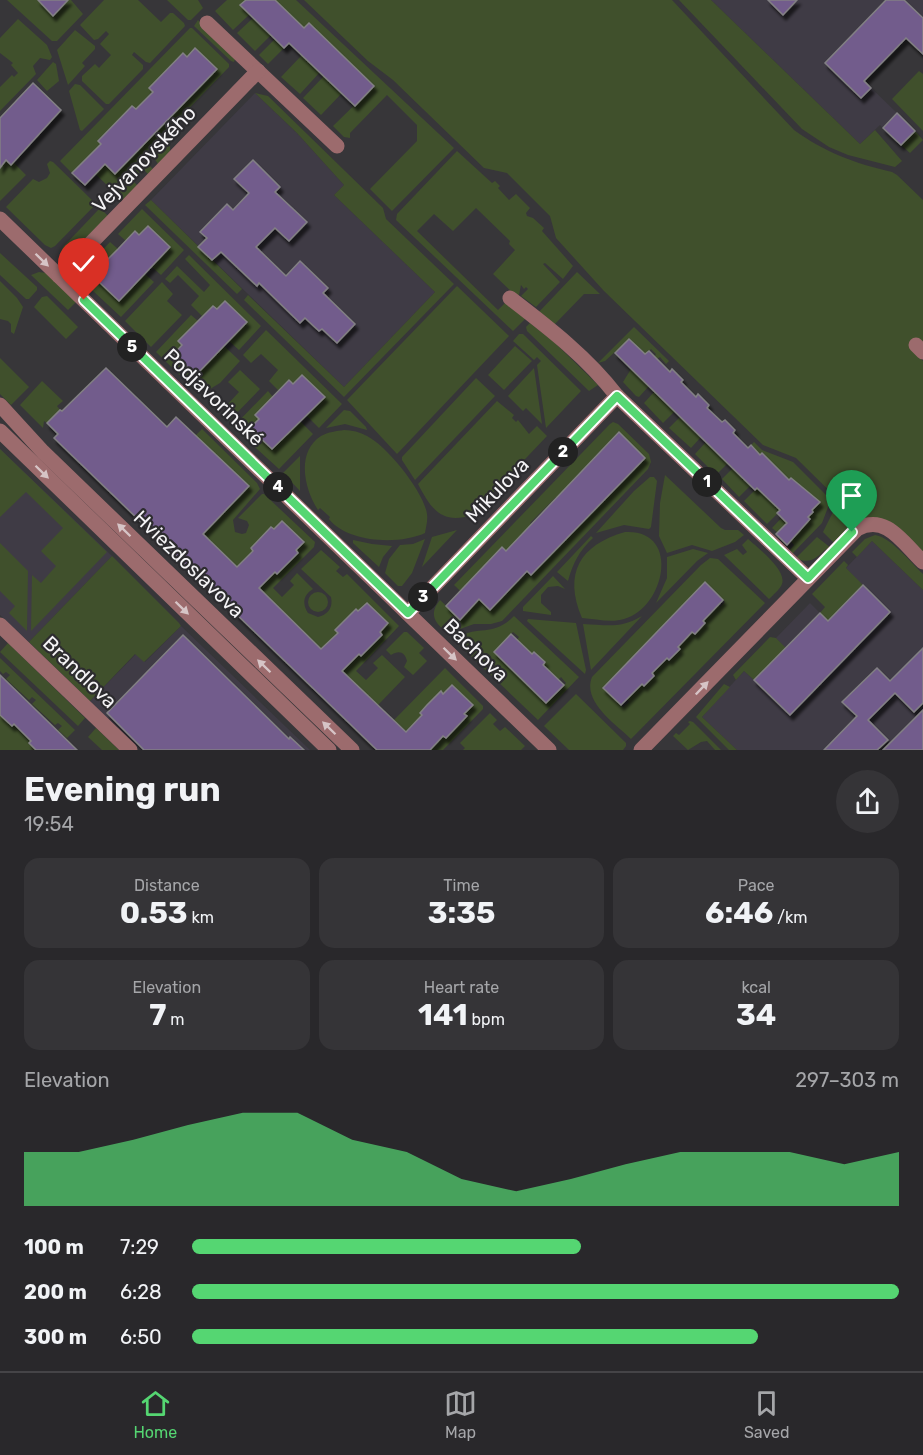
<!DOCTYPE html>
<html lang="en">
<head>
<meta charset="utf-8">
<style>
  :root { --surface:#29282b; --page:#353437; --text:#f1f3f6; --muted:#a5a6a9; --line:#454447; --accent:#55d672 }
  body { margin:0; font-family:Rubik,sans-serif; background:var(--page); color:var(--text); height:100vh; display:flex; flex-direction:column; font-size:22px; white-space:nowrap }
  * { box-sizing:border-box; margin:0 }
  p { font-size:20px; color:var(--muted) }
  .icon { flex:none; width:33px; height:33px; fill:none; stroke:currentColor; stroke-width:2; stroke-linecap:round; stroke-linejoin:round }
  .map { position:relative; height:750px; overflow:hidden }
  .drawer { display:flex; flex-direction:column; background:var(--surface); flex:1 }
  .drawer>* { flex:none }
  .pin { position:absolute; display:grid; place-items:center; width:51px; height:51px; color:#fff; margin:-62px -26px; border-radius:50% 50% 50% 0; rotate:-45deg; box-shadow:0 0 6px #0007 }
  .pin .icon { rotate:45deg }
  .km { position:absolute; width:30px; height:30px; margin:-15px; border-radius:50%; background:#222; color:#fff; font-size:16px; line-height:30px; text-align:center }
  .round { display:grid; place-items:center; flex:none; width:63px; height:63px; border-radius:32px; background:var(--page) }
  .summary { display:flex; align-items:center; justify-content:space-between; height:102px; padding:0 24px }
  h1 { font-size:33px; font-weight:700; line-height:45px }
  .metrics { display:grid; grid-template-columns:repeat(3,1fr); gap:9px; height:102px; padding:6px 24px }
  .metrics div { display:grid; align-content:center; border-radius:15px; background:var(--page); text-align:center }
  .metrics b { font-size:30px; font-weight:700 }
  .metrics small { font-size:16px; font-weight:400 }
  .metrics p { font-size:16px }
  .chart { height:168px; padding:12px 24px }
  .chart p { display:flex; justify-content:space-between }
  .chart svg { width:100%; height:108px; margin-top:6px; fill:var(--accent); opacity:.7 }
  ul { padding:0 24px; list-style:none; font-size:20px }
  li { display:grid; grid-template-columns:96px 72px 1fr; align-items:center; height:45px }
  li i { height:15px; border-radius:8px; background:var(--accent) }
  .menu { display:flex; justify-content:space-around; align-items:center; height:84px; border-top:2px solid var(--line); background:var(--surface); font-size:16px; color:var(--muted) }
  .menu a { display:grid; justify-items:center; gap:3px }
  .menu .selected { color:var(--accent) }
  .map>svg:first-child { display:block }
</style>
</head>
<body>
<div class="map">
<svg width="923" height="750" viewBox="0 0 923 750">
  <defs>
    <filter id="shadow"><feDropShadow dx="3" dy="5" stdDeviation="1.5" flood-color="#0009"/></filter>
  </defs>
  <rect width="100%" height="100%" fill="#373639"/>
  <!-- built -->
  <g fill="#3f3b45">
    <polygon points="711,0 923,0 923,54 906,38 864,81 897,113 883,128 880,125 860,144"/>
    <polygon points="255,93 297,133 344,185 334,195 435,292 344,387 151,200"/>
    <polygon points="0,449 112,556 29,642 0,615"/>
    <polygon points="872,541 923,590 923,750 737,750 702,717 744,671 754,680 785,648 776,638 810,603 828,621 862,585 846,568"/>
    <polygon points="181,626 310,750 139,750 90,701 136,654 145,662"/>
  </g>
  <!-- green -->
  <g fill="#40502c" fill-rule="evenodd">
    <polygon points="7,0 38,0 53,15 68,0 71,0 83,14 57,41 52,41"/>
    <polygon points="104,0 138,0 161,22 170,13 173,13 184,23 185,26 150,63 146,62 134,52 132,55 143,65 143,69 109,104 106,104 82,81 82,76 95,64 99,68 111,55 100,44 109,34 106,31 98,39 94,40 80,25"/>
    <polygon points="167,0 198,0 203,8 191,20 188,20"/>
    <polygon points="227,0 245,0 241,6 250,14 233,30 215,11"/>
    <polygon points="275,0 296,0 454,148 392,211 370,189 417,141 417,125 387,95 350,133 350,138 344,137 333,126 374,86 309,23 304,28"/>
    <path d="M304,0H672L794,130C826,153 854,163 892,172L897,175L923,200V341L913,351L923,361V553L860,521L796,458L763,445L604,291L556,238L550,216L507,173L484,168L393,80L368,61Z"/>
    <polygon points="679,0 711,0 860,144 875,130 902,161 895,167 848,155 829,147 802,129"/>
    <polygon points="253,18 271,35 255,51 237,33"/>
    <polygon points="18,19 47,45 52,57 50,60 40,58 33,66 36,74 0,111 0,87 12,75 14,77 18,73 11,65 13,63 0,53 0,38"/>
    <polygon points="198,20 235,59 234,62 231,61 194,26"/>
    <path d="M190,28H192L229,64V67L111,189L83,162L72,173L60,161ZM195,48L217,70L115,174L93,153L101,144L98,140L132,106L136,109L152,92L149,88L183,53L187,57Z"/>
    <polygon points="75,30 95,46 95,49 82,63 85,66 68,85 57,50"/>
    <polygon points="275,39 284,48 268,64 259,55"/>
    <polygon points="302,55 320,72 300,94 281,77"/>
    <polygon points="53,62 56,64 59,81 47,91 37,80"/>
    <polygon points="919,71 923,74 923,131 892,99"/>
    <polygon points="324,76 342,93 321,115 303,98"/>
    <polygon points="75,84 80,85 104,109 82,131 80,130 69,91"/>
    <polygon points="255,93 268,96 383,208 386,219 454,284 344,397 244,300 248,295 344,387 435,292 334,195 344,185 297,133"/>
    <polygon points="915,131 923,140 910,153 901,145"/>
    <polygon points="170,136 170,152 158,164 152,155"/>
    <polygon points="457,151 492,183 495,181 500,186 498,188 509,200 516,194 530,208 526,213 527,216 533,218 544,228 542,231 573,266 563,279 545,263 543,264 560,282 536,307 521,296 528,289 526,287 524,289 521,285 519,295 514,294 493,274 515,250 509,244 510,241 476,208 453,231 434,214 417,231 498,310 505,303 526,318 513,331 396,220 397,214"/>
    <polygon points="0,158 5,162 6,160 13,162 26,175 0,201"/>
    <polygon points="50,161 53,162 96,204 55,246 51,248 45,245 6,207 33,179 39,182 47,178 50,173 47,164"/>
    <polygon points="146,162 153,169 148,174 143,169 132,180 138,186 123,201 114,193 143,163"/>
    <polygon points="151,200 242,289 237,294 145,205"/>
    <polygon points="100,208 108,216 77,247 63,255 60,254 63,247"/>
    <polygon points="142,209 184,250 161,275 152,267 170,247 139,235 136,231 126,241 118,234"/>
    <polygon points="110,242 118,249 102,267 105,270 119,300 145,274 154,282 121,317 92,290 85,277 89,264"/>
    <polygon points="0,253 37,287 37,290 29,299 26,299 0,275"/>
    <polygon points="189,255 261,326 239,350 229,341 247,322 225,301 217,309 213,306 202,316 191,305 199,296 178,275 170,283 165,279 177,266 204,292 210,285 185,259"/>
    <polygon points="39,272 46,273 76,302 68,310 31,275"/>
    <polygon points="577,272 600,294 584,294 554,325 538,313"/>
    <polygon points="0,281 17,298 23,307 14,334 11,332 11,324 8,321 0,319"/>
    <polygon points="162,282 173,294 167,301 182,315 151,347 125,321"/>
    <polygon points="457,286 509,336 397,454 347,400"/>
    <polygon points="47,296 78,327 66,339 34,307 42,297"/>
    <polygon points="191,315 198,321 179,341 182,345 174,354 196,375 224,346 240,361 220,383 205,392 195,390 156,352"/>
    <polygon points="530,323 554,342 598,385 589,391 527,331 526,327"/>
    <polygon points="634,327 669,361 666,364 660,357 657,359 654,357 656,354 651,349 640,360 638,347 629,339 605,361 598,363"/>
    <polygon points="266,330 342,404 319,428 306,415 302,376 293,384 279,391 269,381 278,370 261,354 251,363 243,355"/>
    <polygon points="519,334 523,334 581,391 546,428 537,365 541,361 537,357 534,360 513,341"/>
    <polygon points="515,346 532,361 504,390 488,375"/>
    <polygon points="0,358 29,387 11,405 0,394"/>
    <polygon points="534,368 542,424 526,408 523,411 508,396"/>
    <polygon points="631,369 649,386 639,397 636,396 623,382"/>
    <polygon points="240,370 260,389 229,421 223,416 226,406 239,392 228,382"/>
    <polygon points="476,378 495,396 415,480 402,460 402,457"/>
    <polygon points="42,381 63,401 57,406 60,410 47,423 44,421 43,428 20,405"/>
    <polygon points="268,391 273,397 255,415 259,419 251,428 272,449 300,421 313,434 279,469 233,427"/>
    <polygon points="654,392 675,411 663,423 644,403"/>
    <path d="M497,401L514,415L512,418L516,422L518,420L529,434L537,426L547,436L472,515C442,525 431,509 418,484Z"/>
    <polygon points="344,410 350,411 366,427 367,430 345,424 326,428"/>
    <polygon points="680,417 701,437 691,448 669,428"/>
    <path d="M613,422L618,424L649,454L651,462L648,469L502,621L491,624H474L449,633C435,625 428,614 440,600L460,619L474,604L454,585L610,424ZM618,432L645,458L490,609L465,586L502,547L506,551L519,537L534,527L530,523L556,497L559,499L570,488L568,485Z"/>
    <path d="M202,429L257,483L260,489L233,520L235,532L242,534L246,533L249,525L247,521L238,518L262,494H264L315,542L314,547L273,588L282,597L294,585L290,581L297,573L313,589C303,595 302,604 308,613L318,617C329,614 333,607 331,597L301,569L321,550L340,567L336,571L343,577L347,574L399,626L356,671L366,680L378,668L373,663L382,655L405,677L378,705L342,671L359,654L361,656L382,635L380,632L388,623L367,603L358,611L356,609L338,633L321,649L259,588L275,572L277,574L298,553L296,550L304,541L282,521L274,529L271,527L251,548L253,551L237,567L203,534L249,486L195,436Z"/>
    <path d="M344,430C352,430 360,432 367,436C387,446 424,492 427,514C428,520 426,527 425,533C399,545 348,543 329,519L330,517L320,508L318,510C304,489 296,452 321,436C328,432 337,431 344,430Z"/>
    <polygon points="706,442 728,463 716,475 695,454"/>
    <polygon points="754,442 762,450 793,462 829,498 830,502 822,523 792,554 789,551 794,545 791,541 798,533 787,523 778,533 772,528 786,513 810,519 808,517 813,512 812,510 819,502 791,478 789,480 762,453 760,455 751,445"/>
    <polygon points="0,449 107,552 31,631 32,575 41,583 56,566 41,551 63,528 26,492 0,517"/>
    <polygon points="300,456 300,491 283,473"/>
    <polygon points="733,468 752,484 739,497 722,479"/>
    <polygon points="665,475 721,528 725,530 738,530 744,535 735,542 712,551 692,545 667,553 659,536 660,503"/>
    <polygon points="650,477 654,477 657,481 651,527 649,529 624,525 596,533 634,491"/>
    <polygon points="757,488 782,509 767,524 744,501"/>
    <polygon points="836,506 856,524 835,544 823,532"/>
    <polygon points="457,530 422,567 432,537"/>
    <path d="M625,532C681,529 666,607 624,619C612,623 595,619 582,618C563,573 580,545 625,532Z"/>
    <path d="M875,535C891,537 911,563 923,574V590L872,541L857,557L852,552L865,539Z"/>
    <path d="M591,536L593,538C579,551 573,563 568,581L557,572Z"/>
    <path d="M817,537L831,548L828,550L826,549C817,558 809,565 796,558Z"/>
    <polygon points="425,539 412,573 402,586 398,586 385,573 389,559 400,545 413,544"/>
    <path d="M748,539C758,548 787,570 782,584C780,589 773,595 769,599L724,555L737,549L743,555L747,552L742,545Z"/>
    <polygon points="353,540 372,544 392,546 383,557 379,567 353,543"/>
    <polygon points="0,543 28,571 27,631 9,613 15,606 0,591"/>
    <polygon points="693,549 708,553 697,561 656,603 667,578 667,557"/>
    <polygon points="112,556 179,623 181,626 144,662 135,654 90,701 29,642"/>
    <path d="M710,558L718,559L765,603L631,739C616,724 582,702 592,677L701,565ZM706,582L725,602L720,607L718,605L703,621L705,623L695,634L692,632L678,647L680,649L670,660L667,658L652,673L654,676L644,686L642,684L627,699L629,702L623,707L603,687Z"/>
    <polygon points="844,561 848,565 846,568 863,585 828,621 820,613 825,607 812,594"/>
    <polygon points="553,576 565,589 558,586 548,587 541,595 541,603 551,612 551,615 523,611 523,607"/>
    <circle cx="318" cy="602" r="10"/>
    <path d="M514,616L579,677L538,720L455,641L457,637C481,625 493,637 514,616ZM513,632L519,637L517,640L532,654L535,652L545,662L543,665L558,680L561,677L566,683L546,703L494,652Z"/>
    <path d="M642,616L591,670L583,624C607,625 620,629 642,616Z"/>
    <polygon points="528,619 576,623 586,670 585,674 527,621"/>
    <path d="M404,632H407L424,648L419,653L427,661L413,675L404,667L407,661C405,652 399,650 391,655L386,650Z"/>
    <polygon points="770,637 776,638 786,648 754,680 744,671 736,680 733,675"/>
    <polygon points="8,643 85,718 78,726 0,652"/>
    <polygon points="0,658 75,730 67,738 58,730 62,726 58,723 55,725 32,704 36,700 32,697 29,700 6,679 10,675 6,672 3,674 0,671"/>
    <polygon points="445,668 483,706 483,709 443,750 430,750 443,736 446,738 466,716 464,714 473,705 452,685 443,694 441,692 420,712 422,715 406,731 394,720"/>
    <polygon points="724,684 730,687 702,717 737,750 729,750 696,717"/>
    <polygon points="576,694 626,743 626,746 623,750 569,750 544,726"/>
    <polygon points="0,712 40,750 0,750"/>
    <polygon points="490,713 497,720 493,724 500,731 505,727 525,746 521,750 463,750 465,748 460,743"/>
    <polygon points="690,721 693,722 721,750 715,750 707,741 701,742 688,750 673,736 676,733 679,735 690,724 688,722"/>
    <polygon points="96,728 119,750 102,750 88,737"/>
  </g>
  <!-- building -->
  <g fill="#725b8c" stroke="#828084" stroke-width="1.5" filter="url(#shadow)">
    <polygon points="38,0 68,0 53,16"/>
    <polygon points="246,0 275,0 304,28 309,23 374,86 355,106 289,43 284,48 276,40 240,5"/>
    <polygon points="768,0 797,0 783,15"/>
    <polygon points="886,0 904,0 923,18 923,54 906,38 864,81 871,88 861,98 825,63"/>
    <polygon points="195,48 217,69 115,174 105,164 85,185 72,173 101,144 98,141 132,106 136,109 153,92 149,88 183,53 187,57"/>
    <polygon points="33,83 61,110 11,165 6,160 0,168 0,118"/>
    <polygon points="897,113 915,131 901,145 883,128"/>
    <polygon points="253,160 280,187 275,192 307,222 289,241 275,228 256,247 286,276 300,261 328,288 323,293 355,324 337,343 322,329 319,331 305,318 300,323 259,283 257,286 221,252 212,260 198,247 207,238 200,232 227,204 233,210 249,193 234,179"/>
    <polygon points="148,226 170,247 119,301 96,279 105,270 101,266 118,249 135,231 139,235"/>
    <polygon points="225,301 247,322 196,375 174,354 182,345 178,341 213,306 217,309"/>
    <polygon points="629,339 645,354 649,351 670,372 672,369 683,380 681,382 696,397 698,394 709,405 707,408 722,422 725,420 735,430 733,433 748,448 751,445 760,455 762,453 789,480 791,478 820,502 812,510 813,512 808,517 810,519 787,545 776,534 787,523 777,513 780,510 757,488 755,490 615,353"/>
    <polygon points="106,368 167,427 176,417 249,486 203,534 237,567 253,551 251,548 271,527 274,529 282,521 304,542 296,550 298,553 277,574 275,572 259,588 321,649 338,633 335,630 356,609 358,611 367,603 388,623 380,632 382,635 361,656 359,654 342,671 406,732 422,715 420,713 427,705 441,691 443,694 452,685 473,705 464,714 467,716 446,738 443,736 430,750 377,750 54,438 58,434 47,423 60,410 62,411"/>
    <polygon points="302,375 325,397 272,449 250,428 259,419 255,415 289,380 293,384"/>
    <polygon points="619,432 645,458 531,575 527,571 490,610 479,599 460,620 446,606 502,547 506,551"/>
    <polygon points="705,582 723,600 703,621 705,623 695,634 692,632 678,647 680,649 669,660 667,658 652,673 654,676 644,686 642,684 621,705 603,688"/>
    <polygon points="863,585 890,612 790,715 754,680 820,613 828,621"/>
    <polygon points="511,634 532,654 534,652 545,662 543,665 564,685 546,703 494,652"/>
    <polygon points="183,635 289,739 290,737 304,750 144,750 107,713"/>
    <polygon points="923,648 923,703 914,712 895,693 868,720 888,740 877,750 824,750 857,716 842,702 877,668 890,681"/>
    <polygon points="0,675 77,750 36,750 29,743 31,741 14,724 12,726 0,715"/>
    <polygon points="923,710 923,750 883,750"/>
  </g>
  <g fill="none" stroke-linecap="round" stroke-linejoin="round">
    <!-- minor -->
    <g stroke="#9c6b6d" stroke-width="15">
      <polyline points="207,23 337,146"/>
      <polyline points="0,219 549,750"/>
      <polyline points="59,276 258,71"/>
      <path d="M510,298C549,328 587,357 617,396L808,578"/>
      <polyline points="916,345 923,352"/>
      <polyline points="0,405 43,452 352,750"/>
      <polyline points="0,431 329,750"/>
      <polyline points="408,613 617,396"/>
      <polyline points="0,625 130,750"/>
      <path d="M641,750L857,529C886,513 903,543 923,562"/>
    </g>
  </g>
  <!-- one-way arrows -->
  <defs><path id="oneway-solid" d="M-6-.8H1V-3.2L6.5 0L1 3.2V.8H-6Z" transform="scale(1.5)"/></defs>
  <g fill="#d6c4c6">
    <use href="#oneway-solid" transform="translate(42 260) rotate(44)"/>
    <use href="#oneway-solid" transform="translate(42 472) rotate(44)"/>
    <use href="#oneway-solid" transform="translate(124 530) rotate(-136)"/>
    <use href="#oneway-solid" transform="translate(182 608) rotate(44)"/>
    <use href="#oneway-solid" transform="translate(450 654) rotate(44)"/>
    <use href="#oneway-solid" transform="translate(264 666) rotate(-136)"/>
    <use href="#oneway-solid" transform="translate(702 688) rotate(-46)"/>
    <use href="#oneway-solid" transform="translate(329 728) rotate(-136)"/>
  </g>
  <g fill="none" stroke-linecap="round" stroke-linejoin="round">
    <!-- route casing -->
    <g stroke="#fff" stroke-width="12">
      <polyline id="route" points="84,300 408,613 617,396 808,578 852,532"/>
    </g>
    <!-- route -->
    <use href="#route" stroke="#55d672" stroke-width="8"/>
  </g>
  <g text-anchor="middle" stroke-width="4.5" stroke-linejoin="round" paint-order="stroke">
    <!-- street labels -->
    <g font-size="20" fill="#f5f4f6" stroke="#2d2c2f">
      <text transform="translate(144 159) rotate(-46)" y="7">Vejvanovského</text>
      <text transform="translate(214 397) rotate(44)" y="7">Podjavorinské</text>
      <text transform="translate(497 490) rotate(-46)" y="7">Mikulova</text>
      <text transform="translate(189 564) rotate(44)" y="7">Hviezdoslavova</text>
      <text transform="translate(476 650) rotate(44)" y="7">Bachova</text>
      <text transform="translate(80 672) rotate(44)" y="7">Brandlova</text>
    </g>
  </g>
</svg>
<div class="pin" style="left:852px;top:532px;background:#1e9e55"><svg class="icon" aria-label="arrive" viewBox="0 0 24 24"><path d="M6 21V4h12l-3 4 3 4H6"/></svg></div>
<div class="pin" style="left:84px;top:300px;background:#d93025"><svg class="icon" aria-label="check" viewBox="0 0 24 24"><path d="M5 12l5 5 9-10"/></svg></div>
<b class="km" style="left:707px;top:482px">1</b>
<b class="km" style="left:563px;top:452px">2</b>
<b class="km" style="left:423px;top:597px">3</b>
<b class="km" style="left:278px;top:487px">4</b>
<b class="km" style="left:132px;top:347px">5</b>
</div>
<section class="drawer">
<div class="summary"><div><h1>Evening run</h1><p>19:54</p></div><a class="round"><svg class="icon" aria-label="share" viewBox="0 0 24 24"><path d="M12 15V3M7 8l5-5 5 5M5 13v7h14v-7"/></svg></a></div>
<div class="metrics">
<div><p>Distance</p><b>0.53<small> km</small></b></div>
<div><p>Time</p><b>3:35</b></div>
<div><p>Pace</p><b>6:46<small> /km</small></b></div>
</div>
<div class="metrics">
<div><p>Elevation</p><b>7<small> m</small></b></div>
<div><p>Heart rate</p><b>141<small> bpm</small></b></div>
<div><p>kcal</p><b>34</b></div>
</div>
<div class="chart"><p><span>Elevation</span>297–303 m</p>
<svg viewBox="0 0 160 44" preserveAspectRatio="none"><path d="M0 44V22L10 22L20 17L30 11L40 6L50 6L60 17L70 22L80 33L90 38L100 33L110 27L120 22L130 22L140 22L150 27L160 22V44z"/></svg>
</div>
<ul>
<li><b>100 m</b>7:29<i style="width:55%"></i></li>
<li><b>200 m</b>6:28<i style="width:100%"></i></li>
<li><b>300 m</b>6:50<i style="width:80%"></i></li>
</ul>
</section>
<nav class="menu">
<a class="selected"><svg class="icon" aria-label="home" viewBox="0 0 24 24"><path d="M3 11l9-7 9 7M6 9v11h12V9"/></svg>Home</a>
<a><svg class="icon" aria-label="map" viewBox="0 0 24 24"><path d="M3 6l6-2 6 2 6-2v14l-6 2-6-2-6 2zM9 4v14M15 6v14"/></svg>Map</a>
<a><svg class="icon" aria-label="saved" viewBox="0 0 24 24"><path d="M7 4h10v16l-5-4-5 4z"/></svg>Saved</a>
</nav>
</body>
</html>
